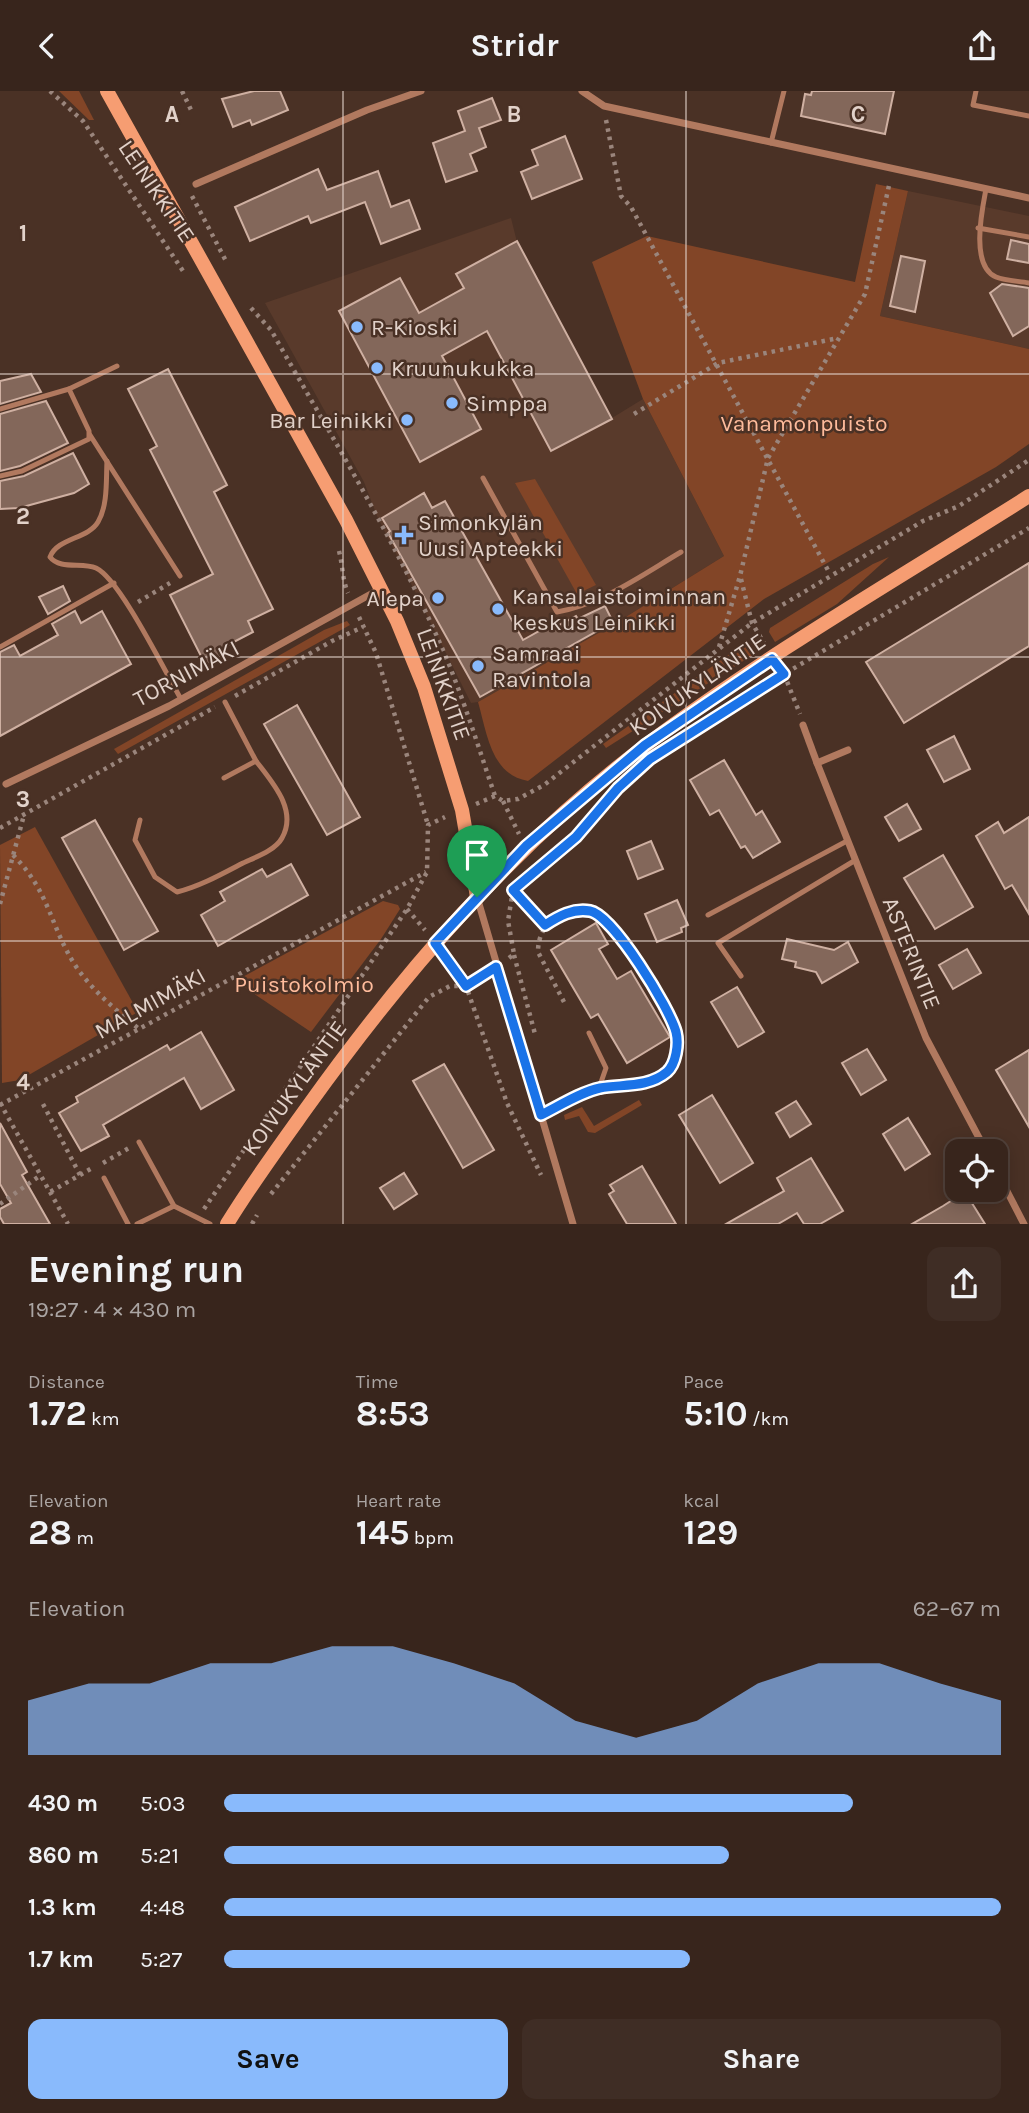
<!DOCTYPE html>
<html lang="en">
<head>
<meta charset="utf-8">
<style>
  :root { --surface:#38251c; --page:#3f2d25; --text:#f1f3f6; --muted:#aba5a3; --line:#52423b; --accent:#89bafc }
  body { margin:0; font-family:Karla,sans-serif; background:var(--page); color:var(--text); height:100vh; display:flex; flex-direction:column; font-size:26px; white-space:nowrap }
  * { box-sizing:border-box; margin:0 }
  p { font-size:23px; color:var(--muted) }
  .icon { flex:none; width:38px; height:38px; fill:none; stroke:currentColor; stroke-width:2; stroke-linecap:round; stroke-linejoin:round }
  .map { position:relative; height:1133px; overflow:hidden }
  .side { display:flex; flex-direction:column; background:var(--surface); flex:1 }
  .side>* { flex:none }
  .controls { position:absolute; left:945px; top:1048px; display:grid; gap:14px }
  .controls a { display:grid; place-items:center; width:63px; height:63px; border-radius:14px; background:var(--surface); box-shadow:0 4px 18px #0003,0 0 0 2px var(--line); font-size:35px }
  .pin { position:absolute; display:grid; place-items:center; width:60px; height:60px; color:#fff; margin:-72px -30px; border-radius:50% 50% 50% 0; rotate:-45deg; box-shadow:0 0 7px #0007 }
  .pin .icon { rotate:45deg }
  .round { display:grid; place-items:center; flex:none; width:74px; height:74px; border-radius:14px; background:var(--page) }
  .head { display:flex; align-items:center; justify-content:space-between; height:119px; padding:0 28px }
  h1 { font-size:38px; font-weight:700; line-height:52px }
  .figures { display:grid; grid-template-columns:repeat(3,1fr); gap:10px; height:119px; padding:7px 28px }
  .figures div { display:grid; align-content:center }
  .figures b { font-size:35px; font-weight:700 }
  .figures small { font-size:19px; font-weight:400 }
  .figures p { font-size:19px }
  .chart { height:196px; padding:14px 28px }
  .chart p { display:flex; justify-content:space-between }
  .chart svg { width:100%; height:126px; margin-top:7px; fill:var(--accent); opacity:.7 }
  .cta { display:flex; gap:14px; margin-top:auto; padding:14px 28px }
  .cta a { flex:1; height:80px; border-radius:14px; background:var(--accent); color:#111; font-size:28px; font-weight:700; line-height:80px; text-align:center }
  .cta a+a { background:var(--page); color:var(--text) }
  ul { padding:0 28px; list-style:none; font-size:23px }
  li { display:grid; grid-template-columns:112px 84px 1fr; align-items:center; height:52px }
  li i { height:18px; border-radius:9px; background:var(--accent) }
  header { display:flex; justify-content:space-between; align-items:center; height:91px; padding:0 28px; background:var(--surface); font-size:32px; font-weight:700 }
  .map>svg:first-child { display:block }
</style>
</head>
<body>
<header><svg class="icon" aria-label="back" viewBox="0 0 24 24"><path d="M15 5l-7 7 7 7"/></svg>Stridr<svg class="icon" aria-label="share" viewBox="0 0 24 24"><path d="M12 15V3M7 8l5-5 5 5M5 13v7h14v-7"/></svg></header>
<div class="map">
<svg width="1029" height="1133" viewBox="0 0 1029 1133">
  <rect width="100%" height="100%" fill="#4a3125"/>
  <!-- built -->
  <g fill="#593a2b">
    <polygon points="908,100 1029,125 1029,258 880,225"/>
    <polygon points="511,127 517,151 612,327 643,308 724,465 616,532 478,611 471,612 377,425 364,391 265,212"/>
  </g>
  <!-- green -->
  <g fill="#824527">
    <polygon points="59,0 79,0 94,29 89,29"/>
    <path d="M876,93L908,100L880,225L1029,258V353L996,376L764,508L528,690C491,684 487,642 478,611L616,532L724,465L643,308L592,171L647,145L855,191Z"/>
    <polygon points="535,388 596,494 577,503 515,392"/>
    <polygon points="889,466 837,513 775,551 769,541 770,537 873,473"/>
    <polygon points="347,530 350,534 118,663 114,658 324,539"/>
    <polygon points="745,552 754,552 759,560 606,657 603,653"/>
    <polygon points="35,736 138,921 20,989 2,992 0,754"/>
    <polygon points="383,810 398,814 400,818 381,848 311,941 235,890"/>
    <polygon points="639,1009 642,1014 595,1042 588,1041 579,1025 565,1029 564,1024 582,1016 594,1035"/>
  </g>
  <!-- building -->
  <g fill="#83675a" stroke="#cfb0a2" stroke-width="2">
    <polygon points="254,0 280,0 288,19 252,34 250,29 233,36 222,8"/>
    <polygon points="812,0 894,0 885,43 801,25 805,3 811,4"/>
    <polygon points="492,7 501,29 479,37 486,56 470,63 477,80 446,91 433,52 465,40 458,20"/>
    <polygon points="565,45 582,88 532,108 521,81 538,74 532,59"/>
    <polygon points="318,78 327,99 378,80 391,116 409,109 420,138 381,153 365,111 311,132 308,125 250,150 235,116"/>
    <polygon points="1011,149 1029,153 1029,172 1007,168"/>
    <polygon points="517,150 612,328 551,360 487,240 442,265 481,338 420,371 339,220 400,187 419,222 464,197 456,183"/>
    <polygon points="901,165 925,170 915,221 890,215"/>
    <polygon points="1002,193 1029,197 1029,235 1013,245 990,202"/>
    <polygon points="168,278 227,394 214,401 273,518 248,530 253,541 224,556 227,562 205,573 170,504 213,483 150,359 157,355 128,298"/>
    <polygon points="31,283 41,301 0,313 0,290"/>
    <polygon points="46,310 68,352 20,375 0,380 0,323"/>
    <polygon points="73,362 89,393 74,402 19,417 0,418 0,390 24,385"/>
    <polygon points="424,402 432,417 445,410 523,549 550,534 552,538 576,525 578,528 605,515 613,531 480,606 388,442 390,440 382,427"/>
    <polygon points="1029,472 1029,555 904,632 866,571"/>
    <polygon points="63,495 70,510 48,523 39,506"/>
    <polygon points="75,520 81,532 102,520 131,573 0,645 0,561 14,554 20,565 58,544 52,533"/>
    <polygon points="297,614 360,726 327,744 264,633"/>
    <polygon points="954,645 970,678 944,691 927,659"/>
    <polygon points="724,669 756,724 762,720 780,751 753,767 745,755 741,757 719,719 710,724 690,689"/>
    <polygon points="907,713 921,738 899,750 885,726"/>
    <polygon points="1029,726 1029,823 1012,794 1005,798 976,745 998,731 1004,742"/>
    <polygon points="95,729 158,840 124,859 62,747"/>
    <polygon points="651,750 663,778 638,788 627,760"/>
    <polygon points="943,764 973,816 935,838 904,787"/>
    <polygon points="291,773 308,804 218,855 201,824 225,810 220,801 262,778 267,786"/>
    <polygon points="677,809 688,834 681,837 682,841 657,851 645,823"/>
    <polygon points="596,832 608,853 599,858 617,888 631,880 670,946 627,972 598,923 591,927 551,859"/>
    <polygon points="787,848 834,859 848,851 858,871 822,892 816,881 795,876 796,871 782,868"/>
    <polygon points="967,858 981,882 953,898 939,874"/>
    <polygon points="737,896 764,941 738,956 711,911"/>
    <polygon points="201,941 234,999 201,1018 184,987 103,1034 109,1045 81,1060 59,1022 78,1011 76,1006 167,954 170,959"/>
    <polygon points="867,958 886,989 861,1004 842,972"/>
    <polygon points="1029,959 1029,1036 996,979"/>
    <polygon points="444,973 494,1059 463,1077 413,990"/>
    <polygon points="712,1004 753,1072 720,1092 679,1024"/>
    <polygon points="796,1010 811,1033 790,1046 776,1022"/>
    <polygon points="908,1027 930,1063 905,1079 883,1043"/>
    <polygon points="0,1032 27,1081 22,1084 50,1133 4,1133 0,1126 0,1118 11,1112 0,1093"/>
    <polygon points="811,1067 843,1120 820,1133 804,1133 797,1122 778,1133 726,1133 784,1100 777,1087"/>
    <polygon points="642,1075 676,1133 627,1133 609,1103 614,1100 610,1094"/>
    <polygon points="404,1082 417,1103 394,1118 380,1097"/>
    <polygon points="965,1101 985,1133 912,1133 943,1115"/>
  </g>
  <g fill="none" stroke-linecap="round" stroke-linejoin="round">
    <!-- path -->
    <g stroke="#9a857c" stroke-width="4.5" stroke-dasharray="3.5 5" stroke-linecap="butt">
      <polyline points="50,0 83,30 185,183"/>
      <polyline points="182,0 192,21"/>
      <polyline points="606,29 621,105 631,116 830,483"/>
      <polyline points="192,105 227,172"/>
      <path d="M251,217L271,239C331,345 397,451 445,564C464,609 479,658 495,705"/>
      <polyline points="634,323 718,272 838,247"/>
      <path d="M339,460C343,475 342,488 348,502"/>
      <polyline points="741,488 752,532 764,552"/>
      <polyline points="138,511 170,492"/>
      <polyline points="359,526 376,562 428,734"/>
      <polyline points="719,556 740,485 768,367 865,203 890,90"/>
      <polyline points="786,582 1029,437"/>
      <polyline points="784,583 800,623"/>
      <polyline points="235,605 332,550 363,536"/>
      <polyline points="503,710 519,743"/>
      <polyline points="476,713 495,705 503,710 518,708 544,694 752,532 923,430 959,415 1029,369"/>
      <polyline points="0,737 215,616"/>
      <path d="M13,764C51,802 50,837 77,877C94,901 116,919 139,938"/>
      <polyline points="513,799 545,834"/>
      <polyline points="0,813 24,724"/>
      <polyline points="407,818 425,839"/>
      <polyline points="514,864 535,943"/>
      <polyline points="445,865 466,895 507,1012 541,1084"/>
      <polyline points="509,867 514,863 508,830 513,799 576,746 607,711"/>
      <path d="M564,911L538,861C538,829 564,819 592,820C619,834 666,909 676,939C679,949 677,963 673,972C668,984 654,987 642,992"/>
      <polyline points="0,1012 68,1133"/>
      <polyline points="43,1013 80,1084 50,1101"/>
      <polyline points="0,1014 426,781"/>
      <polyline points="103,1072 129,1057"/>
      <polyline points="80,1084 94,1076"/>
      <polyline points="271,1103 429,906 450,895 466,895 487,882"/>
      <polyline points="0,1113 41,1084"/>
      <polyline points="204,1118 407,818 427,781 428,734 445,726"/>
      <polyline points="252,1133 257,1124"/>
    </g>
    <!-- service -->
    <g stroke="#b1795f" stroke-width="5">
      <polyline points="976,0 973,14 1029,25"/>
      <polyline points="771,52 784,0"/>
      <path d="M986,98C982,119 970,175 996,186C1006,190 1019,190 1029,192"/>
      <polyline points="978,137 1029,146"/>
      <polyline points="0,318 69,298 117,275"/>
      <polyline points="90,344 180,485"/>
      <path d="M107,370C106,389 108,414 98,431C88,448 57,447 50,466C60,479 82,471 96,477C120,488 165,581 181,608"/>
      <polyline points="0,385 22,380 89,348 89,340 69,298"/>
      <path d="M483,387L557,521C602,513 642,484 681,461"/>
      <polyline points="0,556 114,492"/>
      <polyline points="225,611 256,670"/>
      <path d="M140,729L135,749L155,786L177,801C200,795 220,784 241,773C253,767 275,760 282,747C298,719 272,691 256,670L224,687"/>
      <polyline points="708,824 847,750"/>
      <polyline points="741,885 718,852 854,770"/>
      <polyline points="599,997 632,996"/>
      <polyline points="541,1024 599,997 606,977 589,942"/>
      <polyline points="139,1051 174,1115 210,1133"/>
      <polyline points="104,1087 128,1133"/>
      <polyline points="137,1133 174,1115"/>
    </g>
    <!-- minor -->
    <g stroke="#b1795f" stroke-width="7">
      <polyline points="582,0 604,15 1029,107"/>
      <polyline points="196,93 367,19 421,0"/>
      <polyline points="803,634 817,672"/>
      <polyline points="848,659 817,672 926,947 986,1060"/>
      <polyline points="6,693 169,615 380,498"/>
      <polyline points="477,806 573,1133"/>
      <polyline points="996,1079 1024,1133"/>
    </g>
    <!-- secondary -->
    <g stroke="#f69d72" stroke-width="14">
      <polyline points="107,0 346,429 397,530 424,596 462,719 477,806"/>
      <path d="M227,1133C252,1092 280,1054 308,1015C404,881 513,754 646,654C767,563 901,486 1029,405"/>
    </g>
  </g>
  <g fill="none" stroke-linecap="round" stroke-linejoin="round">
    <!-- route casing -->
    <g stroke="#fff" stroke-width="14">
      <path id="route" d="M772,568L784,583L650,668L618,697L576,746L513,799L545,834C559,825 573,817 590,820C613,824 670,918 676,941C679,953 676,973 667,981C648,997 622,993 600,997C581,1001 559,1015 541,1024L496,876L466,895L435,852L526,755L645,654Z"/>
    </g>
    <!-- route -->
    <use href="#route" stroke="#1a73e8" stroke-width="9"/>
  </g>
  <!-- grid -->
  <path fill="none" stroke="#e2d2ca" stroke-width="2" stroke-opacity="0.55" d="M343,0V1133M686,0V1133M0,283H1029M0,566H1029M0,850H1029"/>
  <!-- markers -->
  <g fill="#89bafc" stroke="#4a3125" stroke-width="2.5">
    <circle cx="357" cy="236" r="7"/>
    <circle cx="377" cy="277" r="7"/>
    <circle cx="452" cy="312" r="7"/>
    <circle cx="407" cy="329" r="7"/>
    <path d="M400.5 433.5h7v7h7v7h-7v7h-7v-7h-7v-7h7z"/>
    <circle cx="438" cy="507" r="7"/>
    <circle cx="498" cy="518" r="7"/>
    <circle cx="478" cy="575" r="7"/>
  </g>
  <g text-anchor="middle" stroke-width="5" stroke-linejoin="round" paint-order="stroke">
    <!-- street labels -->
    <g font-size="23" fill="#e2d2ca" stroke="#4a3125">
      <text transform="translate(157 100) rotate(56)" y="8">LEINIKKITIE</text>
      <text transform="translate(186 582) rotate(-28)" y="8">TORNIMÄKI</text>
      <text transform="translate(444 593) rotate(70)" y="8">LEINIKKITIE</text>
      <text transform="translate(697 593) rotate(-35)" y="8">KOIVUKYLÄNTIE</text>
      <text transform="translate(912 862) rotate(68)" y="8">ASTERINTIE</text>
      <text transform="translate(150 912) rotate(-29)" y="8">MALMIMÄKI</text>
      <text transform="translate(294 997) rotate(-54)" y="8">KOIVUKYLÄNTIE</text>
    </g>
    <!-- poi labels -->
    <g font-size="23" fill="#e2d2ca" stroke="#4a3125" text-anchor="start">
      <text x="371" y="244">R-Kioski</text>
      <text x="391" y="285">Kruunukukka</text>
      <text x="466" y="320">Simppa</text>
      <text x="393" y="337" text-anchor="end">Bar Leinikki</text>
      <text x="418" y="439">Simonkylän<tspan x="418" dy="26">Uusi Apteekki</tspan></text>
      <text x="512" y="513">Kansalaistoiminnan<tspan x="512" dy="26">keskus Leinikki</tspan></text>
      <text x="424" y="515" text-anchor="end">Alepa</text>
      <text x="492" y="570">Samraai<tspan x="492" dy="26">Ravintola</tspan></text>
    </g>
    <!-- park labels -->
    <g font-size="23" fill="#ffbc9c" stroke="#4a3125">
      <text x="804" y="340">Vanamonpuisto</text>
      <text x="304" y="901">Puistokolmio</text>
    </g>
  </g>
  <g font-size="23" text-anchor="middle" font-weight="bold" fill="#e2d2ca" stroke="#4a3125" stroke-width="5" stroke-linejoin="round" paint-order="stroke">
    <text x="172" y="31">A</text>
    <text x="514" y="31">B</text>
    <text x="858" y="31">C</text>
    <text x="23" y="150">1</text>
    <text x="23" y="433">2</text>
    <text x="23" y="716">3</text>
    <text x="23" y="999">4</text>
  </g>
</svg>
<div class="controls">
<a><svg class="icon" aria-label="locate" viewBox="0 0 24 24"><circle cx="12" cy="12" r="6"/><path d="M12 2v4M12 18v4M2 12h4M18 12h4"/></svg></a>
</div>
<div class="pin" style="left:477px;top:806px;background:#1e9e55"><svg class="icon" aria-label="arrive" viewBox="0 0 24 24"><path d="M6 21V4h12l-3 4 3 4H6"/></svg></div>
</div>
<section class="side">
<div class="head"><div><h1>Evening run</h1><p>19:27 · 4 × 430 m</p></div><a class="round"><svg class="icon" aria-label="share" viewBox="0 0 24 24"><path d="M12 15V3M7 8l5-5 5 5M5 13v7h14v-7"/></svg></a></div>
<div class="figures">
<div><p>Distance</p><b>1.72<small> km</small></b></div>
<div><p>Time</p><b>8:53</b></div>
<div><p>Pace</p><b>5:10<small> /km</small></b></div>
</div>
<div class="figures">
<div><p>Elevation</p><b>28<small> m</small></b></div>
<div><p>Heart rate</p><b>145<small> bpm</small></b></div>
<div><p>kcal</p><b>129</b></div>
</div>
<div class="chart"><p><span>Elevation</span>62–67 m</p>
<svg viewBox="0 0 160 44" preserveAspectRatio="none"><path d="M0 44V25L10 19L20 19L30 12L40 12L50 6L60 6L70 12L80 19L90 32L100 38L110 32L120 19L130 12L140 12L150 19L160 25V44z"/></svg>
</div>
<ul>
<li><b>430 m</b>5:03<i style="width:81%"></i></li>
<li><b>860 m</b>5:21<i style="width:65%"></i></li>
<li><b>1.3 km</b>4:48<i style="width:100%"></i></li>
<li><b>1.7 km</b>5:27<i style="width:60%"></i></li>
</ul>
<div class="cta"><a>Save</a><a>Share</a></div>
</section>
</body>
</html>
